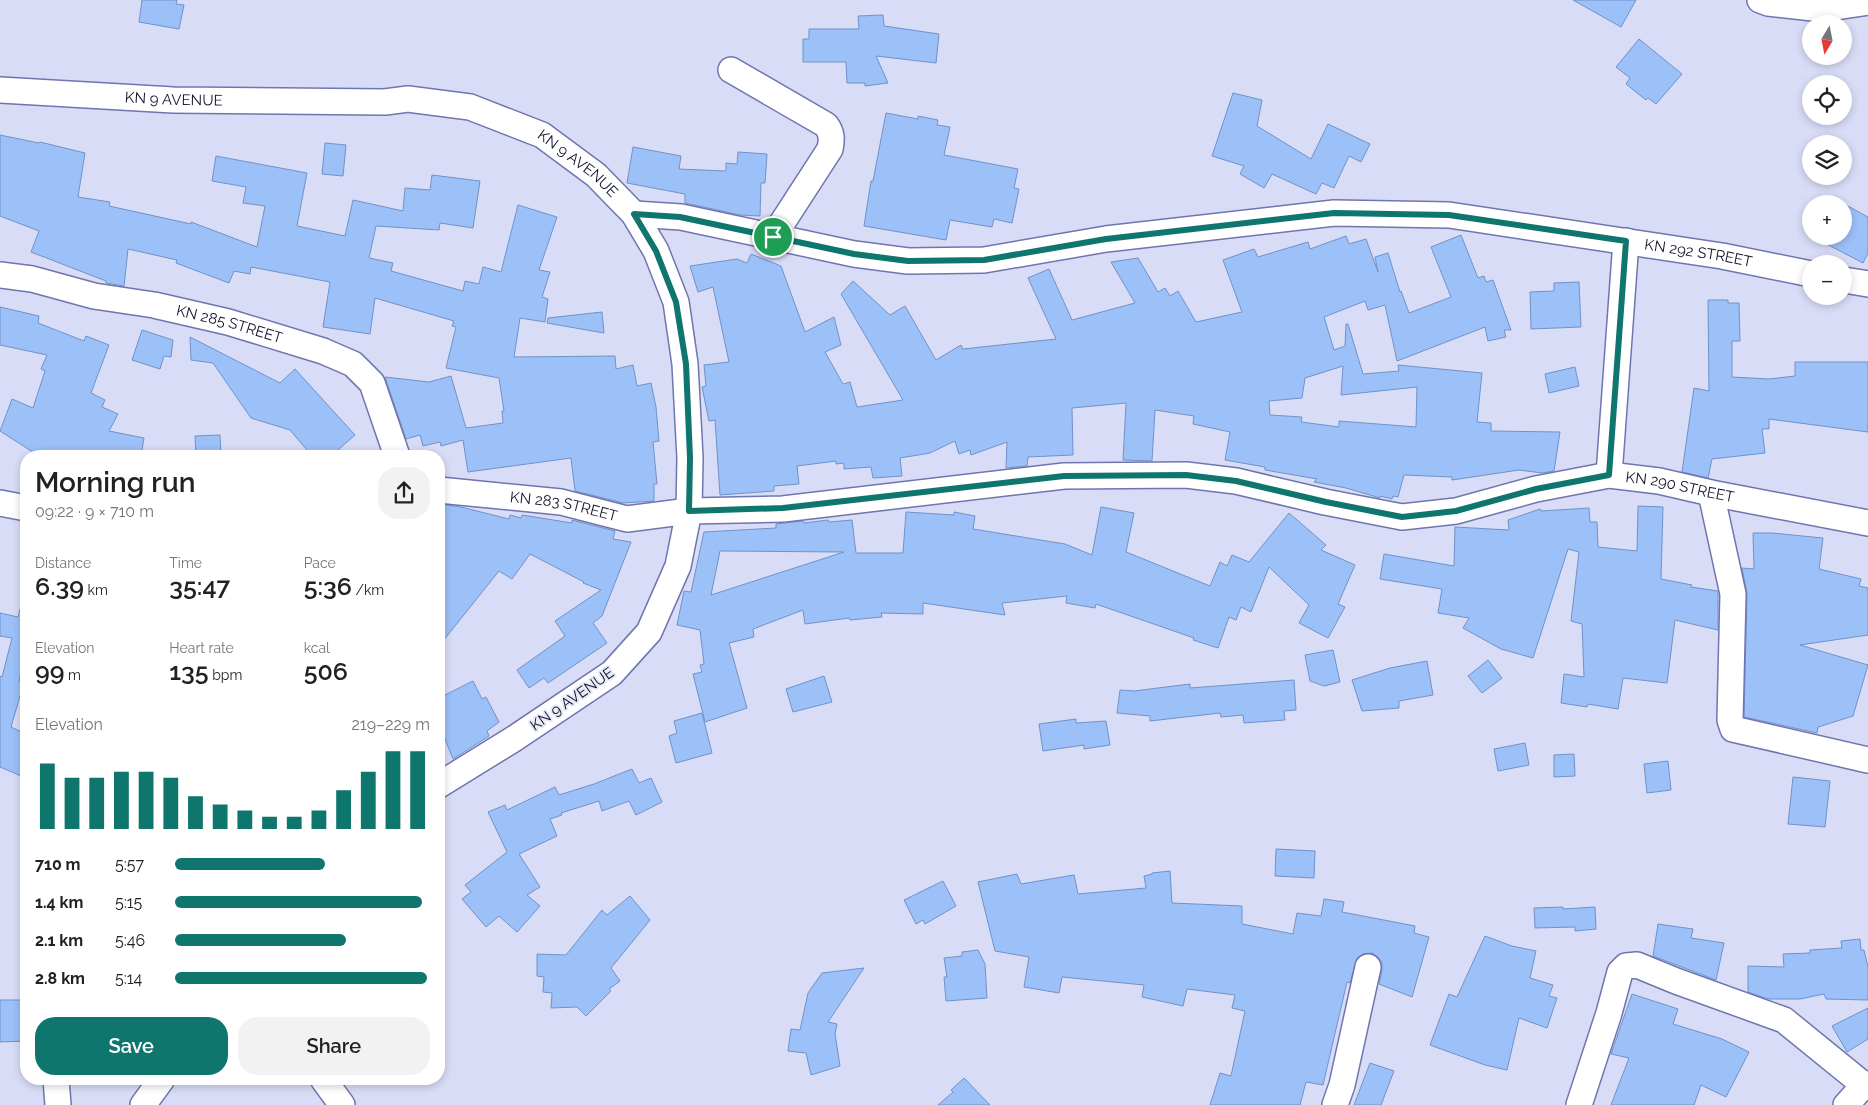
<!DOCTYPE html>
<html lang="en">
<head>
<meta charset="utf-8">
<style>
  :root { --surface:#fff; --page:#f2f2f2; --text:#222; --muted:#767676; --accent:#0f766e }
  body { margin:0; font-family:Raleway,sans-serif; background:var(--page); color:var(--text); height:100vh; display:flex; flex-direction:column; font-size:19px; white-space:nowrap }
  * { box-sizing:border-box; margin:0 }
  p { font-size:16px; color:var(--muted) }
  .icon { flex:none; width:28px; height:28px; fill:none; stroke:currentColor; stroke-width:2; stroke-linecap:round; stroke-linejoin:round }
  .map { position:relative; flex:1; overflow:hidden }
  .drawer { position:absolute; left:20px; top:450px; width:425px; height:635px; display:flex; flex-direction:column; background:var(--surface); border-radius:20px; box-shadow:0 2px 8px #0003 }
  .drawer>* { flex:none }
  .needle { width:32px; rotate:190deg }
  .buttons { position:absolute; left:1802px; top:15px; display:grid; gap:10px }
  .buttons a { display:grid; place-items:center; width:50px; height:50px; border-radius:50%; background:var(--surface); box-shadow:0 2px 8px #0003; font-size:25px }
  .pin { position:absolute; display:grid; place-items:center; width:42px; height:42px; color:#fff; margin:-21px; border:2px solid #fff; border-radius:50%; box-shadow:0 1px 5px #0007 }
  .round { display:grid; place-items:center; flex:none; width:52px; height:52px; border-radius:20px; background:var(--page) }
  .summary { display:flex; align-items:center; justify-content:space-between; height:85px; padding:0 15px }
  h1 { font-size:28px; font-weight:600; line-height:38px }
  .figures { display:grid; grid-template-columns:repeat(3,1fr); gap:8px; height:85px; padding:5px 15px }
  .figures div { display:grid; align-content:center }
  .figures b { font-size:25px; font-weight:600 }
  .figures small { font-size:14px; font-weight:400 }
  .figures p { font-size:14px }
  .chart { height:140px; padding:10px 15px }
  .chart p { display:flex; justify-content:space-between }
  .chart svg { width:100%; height:90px; margin-top:5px; stroke:var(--accent); stroke-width:6 }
  .button { display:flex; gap:10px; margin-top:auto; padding:10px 15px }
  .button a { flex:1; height:58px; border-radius:20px; background:var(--accent); color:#fff; font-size:20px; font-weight:600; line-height:58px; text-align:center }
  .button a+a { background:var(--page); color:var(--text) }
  ul { padding:0 15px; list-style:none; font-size:16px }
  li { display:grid; grid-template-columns:80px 60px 1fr; align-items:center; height:38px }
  li i { height:12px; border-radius:6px; background:var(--accent) }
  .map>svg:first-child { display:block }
</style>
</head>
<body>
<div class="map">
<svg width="1868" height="1105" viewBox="0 0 1868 1105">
  <rect width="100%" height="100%" fill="#d8dcf6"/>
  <!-- building -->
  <g fill="#9cc0f8" stroke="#7092c8" fill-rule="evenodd">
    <polygon points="142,0 177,0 176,4 184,5 179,29 139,22"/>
    <polygon points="1573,0 1636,0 1621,27"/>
    <polygon points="883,15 884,26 939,34 936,63 876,56 888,83 865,86 865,83 847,83 846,62 803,62 803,39 809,39 809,29 859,29 858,16"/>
    <polygon points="1639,39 1682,74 1656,104 1648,98 1646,100 1626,84 1630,78 1616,67"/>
    <polygon points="1233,93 1262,100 1257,126 1311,159 1328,124 1370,144 1361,162 1349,156 1334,188 1322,183 1316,194 1272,174 1264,188 1240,174 1244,166 1212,156"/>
    <polygon points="886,113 918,119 918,116 938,120 937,125 950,127 944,155 1018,169 1014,188 1019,189 1012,223 994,219 992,227 950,220 946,240 864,226 871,181 873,181"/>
    <polygon points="0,135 39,143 40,142 85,153 78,197 110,202 109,206 191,224 191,222 257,247 265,206 243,203 246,187 212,181 216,156 307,173 297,226 345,236 353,200 403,211 405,188 430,190 432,175 480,181 473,228 440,223 439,230 376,226 369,258 393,263 391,271 463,291 465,281 479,284 483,267 501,272 518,205 557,217 539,270 550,272 542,297 548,299 545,322 520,318 514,357 615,356 616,369 633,365 637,386 651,383 656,407 659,441 653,442 657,484 654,484 654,501 623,503 575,491 571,458 468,472 463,440 441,446 440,442 423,446 420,435 406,439 385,377 429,382 451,376 466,428 503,423 502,411 504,411 499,378 446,368 456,327 452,326 454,321 375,298 370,334 323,327 330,282 251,267 250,274 234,271 229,283 176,263 177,260 128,249 124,286 106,283 106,281 31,252 39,231 0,216"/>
    <polygon points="325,143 346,145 343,176 322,174"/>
    <polygon points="633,147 681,156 679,169 726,171 726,163 737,164 738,152 767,154 765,183 761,183 760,216 740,215 685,203 685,194 627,183"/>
    <polygon points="1844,204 1868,217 1868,253 1863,263 1811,236 1844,236"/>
    <path d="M1461,235L1478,278L1484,276L1486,282L1493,280L1511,330H1504L1506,337L1488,341L1485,327L1397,361L1385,305L1368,310L1365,301L1324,317L1334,350L1345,346L1346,324H1348L1363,374L1399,371L1398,365L1482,373L1477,422L1491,423V431L1560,432L1554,471L1542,473L1519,470L1452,480V477L1404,475L1398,497L1393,496L1392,499L1380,496V498L1346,488L1314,482L1317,479L1265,470V467L1225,460L1230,432L1193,424L1194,416L1155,410L1152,461L1123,460L1126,403L1072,408L1073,455L1028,457L1027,466L1006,468L1007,442L971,455L970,450L959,454L955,441L930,453L900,458L902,476L873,478L871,467L844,469V463L836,464V461L797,466L799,484L774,486V491L720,495L715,420L709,421L702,387L706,386L704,365L729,362L713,287L698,292L690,266L737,259L747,263L751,254L781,266L805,332L834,317L841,345L825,352L843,384L850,382L857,407L903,400L841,294L853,281L890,315L905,306L936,360L961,345L963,349L1056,339L1028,278L1049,269L1072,320L1135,303L1111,262L1138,258L1158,292L1165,288L1170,296L1178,291L1196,322L1242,312L1223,260L1254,249L1258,257L1308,242L1310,249L1346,236L1349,244L1366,239L1378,272L1375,257L1388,253L1400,292L1401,291L1409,313L1451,297L1431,247ZM1343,366L1341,395L1417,387L1416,427L1339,421V427L1301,422L1302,417L1270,415L1269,401L1302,398L1305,378Z"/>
    <polygon points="1579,282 1581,327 1531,329 1530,292 1554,291 1554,283"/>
    <polygon points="1708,300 1728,300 1728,303 1739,303 1740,341 1732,341 1732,377 1769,379 1795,376 1795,362 1868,362 1868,432 1769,419 1769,429 1762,429 1765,453 1712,459 1708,478 1682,472 1694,388 1709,391"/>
    <polygon points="0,307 39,316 38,323 84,341 86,336 109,345 91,393 105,400 102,407 118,414 109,431 144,438 141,456 39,456 0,431 12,399 33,408 45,371 41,369 47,355 0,345"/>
    <polygon points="602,312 604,333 547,323 548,318"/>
    <polygon points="142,330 173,340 171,357 164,356 160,369 132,360"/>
    <polygon points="190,337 280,383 295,369 355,435 331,456 312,456 290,430 251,418 213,363 191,360"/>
    <polygon points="1575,367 1579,386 1549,393 1545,374"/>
    <polygon points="220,435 221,456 196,456 195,436"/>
    <polygon points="439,504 461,507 509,519 510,515 521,518 522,515 572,523 572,520 615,531 613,539 631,542 602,616 593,623 607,643 548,683 544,678 529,688 517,670 565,636 555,621 601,590 583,583 584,582 530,554 512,579 499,571 439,646"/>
    <polygon points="1638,506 1663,507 1661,579 1692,585 1691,587 1718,591 1718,630 1675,620 1667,683 1623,678 1618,709 1588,704 1587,707 1561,703 1564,674 1584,677 1582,624 1571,621 1579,552 1568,549 1533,658 1501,649 1463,628 1469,618 1438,613 1442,589 1380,579 1384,554 1454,566 1455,527 1509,530 1508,520 1540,509 1541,511 1589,508 1590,522 1597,522 1598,547 1637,551"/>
    <path d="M1101,507L1134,513L1126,552L1210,586L1220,562L1227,566L1232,555L1249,562L1289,513L1326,545L1321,550L1355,565L1338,604L1345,607L1328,638L1299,623L1309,605L1269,567L1251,612L1241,607L1236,620L1229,617L1218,648L1193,640L1194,638L1096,604L1095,608L1066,603L1067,596L1002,603L1005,615L923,603V614L881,613L882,617L850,620L849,618L805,624L803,610L753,629L754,637L729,643L747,708L705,722L693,674L702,672L700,665L704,664L700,630L677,625L684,591L691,592L704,532L776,528V524L803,521L804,523L828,520L829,522L852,520L856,553H903L906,512L954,515V512L975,516L973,529L1065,544L1092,555ZM720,551L844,552L711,595Z"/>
    <polygon points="1753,533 1772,533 1823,538 1819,569 1861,579 1859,586 1868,588 1868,635 1800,645 1868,665 1853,716 1818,727 1817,733 1744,717 1747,594 1742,568 1754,569"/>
    <polygon points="20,609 26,610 26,655 19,681 24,682 11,727 26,734 26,778 0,767 0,676 2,677 12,638 0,636 0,613 18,617"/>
    <polygon points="1333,650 1340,682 1324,686 1310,681 1305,655"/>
    <polygon points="1488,660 1502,678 1482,693 1468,676"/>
    <polygon points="1427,661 1433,695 1399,701 1399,708 1362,711 1352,680 1390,668"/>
    <polygon points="824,676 832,702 793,712 786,689"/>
    <polygon points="1294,680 1296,710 1284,711 1285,720 1244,723 1243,715 1221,717 1220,713 1150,721 1150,716 1117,713 1120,690 1134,691 1190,684 1190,688"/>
    <polygon points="473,681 482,699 486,697 499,722 487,731 489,736 453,759 439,724 439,698"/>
    <polygon points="702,713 712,753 676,763 669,736 677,733 674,721"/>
    <polygon points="1076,719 1076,723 1106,721 1110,745 1084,749 1084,745 1043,751 1039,724"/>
    <polygon points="1525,743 1529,765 1498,771 1494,749"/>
    <polygon points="1574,754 1575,776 1554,777 1554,755"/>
    <polygon points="1668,761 1671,790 1647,793 1644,764"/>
    <polygon points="632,769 639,783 651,778 662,802 636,815 629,801 602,811 599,801 561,813 562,815 550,819 557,836 519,854 540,887 527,895 540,906 517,932 499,916 486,927 462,899 471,892 465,885 507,852 488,812 505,805 507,810 555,787 559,795 594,784"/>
    <polygon points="1793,777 1830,781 1825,827 1788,824"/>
    <polygon points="1276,849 1315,851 1314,878 1275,876"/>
    <polygon points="1170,871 1172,903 1242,906 1242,924 1293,934 1297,913 1321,916 1324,899 1344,902 1342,912 1415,926 1414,933 1429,937 1412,997 1379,984 1382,970 1382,962 1378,957 1372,953 1363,954 1357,958 1350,983 1347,982 1323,1085 1306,1082 1300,1105 1210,1105 1220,1073 1231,1076 1245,1011 1232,1008 1235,995 1187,989 1183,1006 1142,997 1144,985 1062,977 1059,993 1024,987 1029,957 995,951 978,882 1017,874 1021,884 1074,875 1078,894 1146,888 1144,876 1152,874 1152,873"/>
    <polygon points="943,881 956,906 925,924 923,920 916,924 904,900"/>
    <polygon points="630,896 650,920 611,968 620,981 609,989 611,991 586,1016 577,1007 551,1008 552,993 543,992 544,977 537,976 537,954 566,955 602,910 607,915"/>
    <polygon points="1563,907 1563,909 1595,907 1596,929 1575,931 1575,927 1535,928 1534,908"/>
    <polygon points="1658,924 1693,929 1691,938 1724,943 1716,980 1653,956"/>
    <polygon points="1485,936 1512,946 1536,951 1530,978 1553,985 1549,996 1557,998 1547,1028 1519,1018 1507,1070 1485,1065 1430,1045 1449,994 1457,997"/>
    <polygon points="1860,939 1861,950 1864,950 1868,967 1868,1000 1826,999 1824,994 1800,999 1768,999 1748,992 1748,966 1784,967 1783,954 1810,953 1810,950 1842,948 1841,941"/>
    <polygon points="978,950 985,964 987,998 946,1001 944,977 947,977 944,958 962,956 962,952"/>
    <polygon points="864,968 828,1022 837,1024 835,1034 840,1066 811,1075 806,1053 788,1051 791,1029 800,1030 808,993 822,973"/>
    <polygon points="1632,994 1678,1009 1673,1024 1722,1039 1749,1052 1726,1097 1701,1085 1694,1105 1611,1105 1629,1058 1611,1054"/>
    <polygon points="0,1000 26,1000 26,1041 0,1042"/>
    <polygon points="1868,1008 1868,1039 1847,1052 1832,1026"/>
    <polygon points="1370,1063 1394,1071 1381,1105 1354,1105"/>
    <polygon points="964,1078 990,1105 938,1105 953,1092 951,1090"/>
  </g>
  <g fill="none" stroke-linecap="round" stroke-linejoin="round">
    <!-- minor casing -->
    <g stroke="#6f75af" stroke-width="28">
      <g id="minor">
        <polyline points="1760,0 1768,3 1822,9 1868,2"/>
        <path d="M731,70L826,125C832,133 832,139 830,149L773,237"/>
        <path id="s1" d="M0,90L173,100L385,102L408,99L470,107L542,135L596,175L634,214L656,251L676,302L685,364L690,458L689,511L678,566L649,632L612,673L512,740L439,785"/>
        <path id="s2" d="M634,214L681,217L854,254L908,261L984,260L1106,239L1334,213L1449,215L1722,256L1811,274"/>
        <path id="s3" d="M0,275L32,279L94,296L154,305L228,322L323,351L353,364L372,383L397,456"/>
        <polyline points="1844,280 1868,284"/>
        <polyline points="1609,475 1626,241"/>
        <path id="s4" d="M439,490L561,502L627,519L689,511L783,509L1064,476L1186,475L1236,481L1325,502L1402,517L1456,511L1536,489L1609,475L1659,481L1711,493L1868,523"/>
        <polyline points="1711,493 1733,594 1730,720 1733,729 1868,760"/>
        <polyline points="0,503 26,508"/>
        <polyline points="56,1079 58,1105"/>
        <polyline points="323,1079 342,1105"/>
        <polyline points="143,1105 162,1079"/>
        <polyline points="1335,1105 1342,1085 1368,967"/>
        <polyline points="1579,1105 1609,1013 1620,972 1626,966 1637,965 1676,981 1784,1020 1864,1085"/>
        <polyline points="1846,1105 1864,1085 1868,1084"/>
      </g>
    </g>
    <!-- minor -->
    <use href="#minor" stroke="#fff" stroke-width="25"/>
  </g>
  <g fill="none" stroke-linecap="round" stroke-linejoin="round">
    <!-- route casing -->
    <g stroke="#fff" stroke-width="10">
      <polygon id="route" points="1334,213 1449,215 1626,241 1609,475 1536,489 1456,511 1402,517 1326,502 1236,481 1186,475 1064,476 783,508 689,511 690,458 686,364 676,302 656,251 634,214 680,217 854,254 908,261 984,260 1106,239"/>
    </g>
    <!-- route -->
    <use href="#route" stroke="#0f766e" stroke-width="6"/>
  </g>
  <g text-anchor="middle" stroke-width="4" stroke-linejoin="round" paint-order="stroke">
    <!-- street labels -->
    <g font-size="15" fill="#13142b" stroke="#e8eaf7">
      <text dy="5" stroke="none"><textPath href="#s1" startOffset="174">KN 9 AVENUE</textPath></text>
      <text dy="5" stroke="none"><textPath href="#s1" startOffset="594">KN 9 AVENUE</textPath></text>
      <text dy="5" stroke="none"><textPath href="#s2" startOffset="1075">KN 292 STREET</textPath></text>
      <text dy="5" stroke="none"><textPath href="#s3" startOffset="235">KN 285 STREET</textPath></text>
      <text dy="5" stroke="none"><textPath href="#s4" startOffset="1256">KN 290 STREET</textPath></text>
      <text dy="5" stroke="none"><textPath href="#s4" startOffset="126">KN 283 STREET</textPath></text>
      <text transform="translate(572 699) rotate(-35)" y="5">KN 9 AVENUE</text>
    </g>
  </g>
</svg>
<div class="buttons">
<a><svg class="needle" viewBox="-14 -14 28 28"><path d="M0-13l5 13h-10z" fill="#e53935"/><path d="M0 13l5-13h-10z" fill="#767676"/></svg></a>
<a><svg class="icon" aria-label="locate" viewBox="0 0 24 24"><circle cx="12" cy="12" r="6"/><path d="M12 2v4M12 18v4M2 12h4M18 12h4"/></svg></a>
<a><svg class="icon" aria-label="layers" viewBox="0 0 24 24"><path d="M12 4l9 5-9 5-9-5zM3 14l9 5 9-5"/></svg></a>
<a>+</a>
<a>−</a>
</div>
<div class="pin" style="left:773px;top:237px;background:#1e9e55"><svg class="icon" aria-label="arrive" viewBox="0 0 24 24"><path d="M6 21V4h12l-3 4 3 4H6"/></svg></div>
<section class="drawer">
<div class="summary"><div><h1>Morning run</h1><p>09:22 · 9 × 710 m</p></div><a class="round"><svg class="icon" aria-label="share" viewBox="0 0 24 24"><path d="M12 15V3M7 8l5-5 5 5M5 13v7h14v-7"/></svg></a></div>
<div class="figures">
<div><p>Distance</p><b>6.39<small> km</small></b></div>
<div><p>Time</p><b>35:47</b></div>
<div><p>Pace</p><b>5:36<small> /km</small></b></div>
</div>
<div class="figures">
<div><p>Elevation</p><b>99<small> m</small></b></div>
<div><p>Heart rate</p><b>135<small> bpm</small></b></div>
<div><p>kcal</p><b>506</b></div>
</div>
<div class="chart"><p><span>Elevation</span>219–229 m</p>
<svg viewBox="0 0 160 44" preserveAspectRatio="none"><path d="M5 44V12M15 44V19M25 44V19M35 44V16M45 44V16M55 44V19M65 44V28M75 44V32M85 44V35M95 44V38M105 44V38M115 44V35M125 44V25M135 44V16M145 44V6M155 44V6"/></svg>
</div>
<ul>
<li><b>710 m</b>5:57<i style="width:59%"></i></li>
<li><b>1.4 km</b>5:15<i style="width:97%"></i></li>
<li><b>2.1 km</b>5:46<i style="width:67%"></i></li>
<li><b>2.8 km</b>5:14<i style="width:99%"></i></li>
</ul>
<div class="button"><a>Save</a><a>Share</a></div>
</section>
</div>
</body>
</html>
